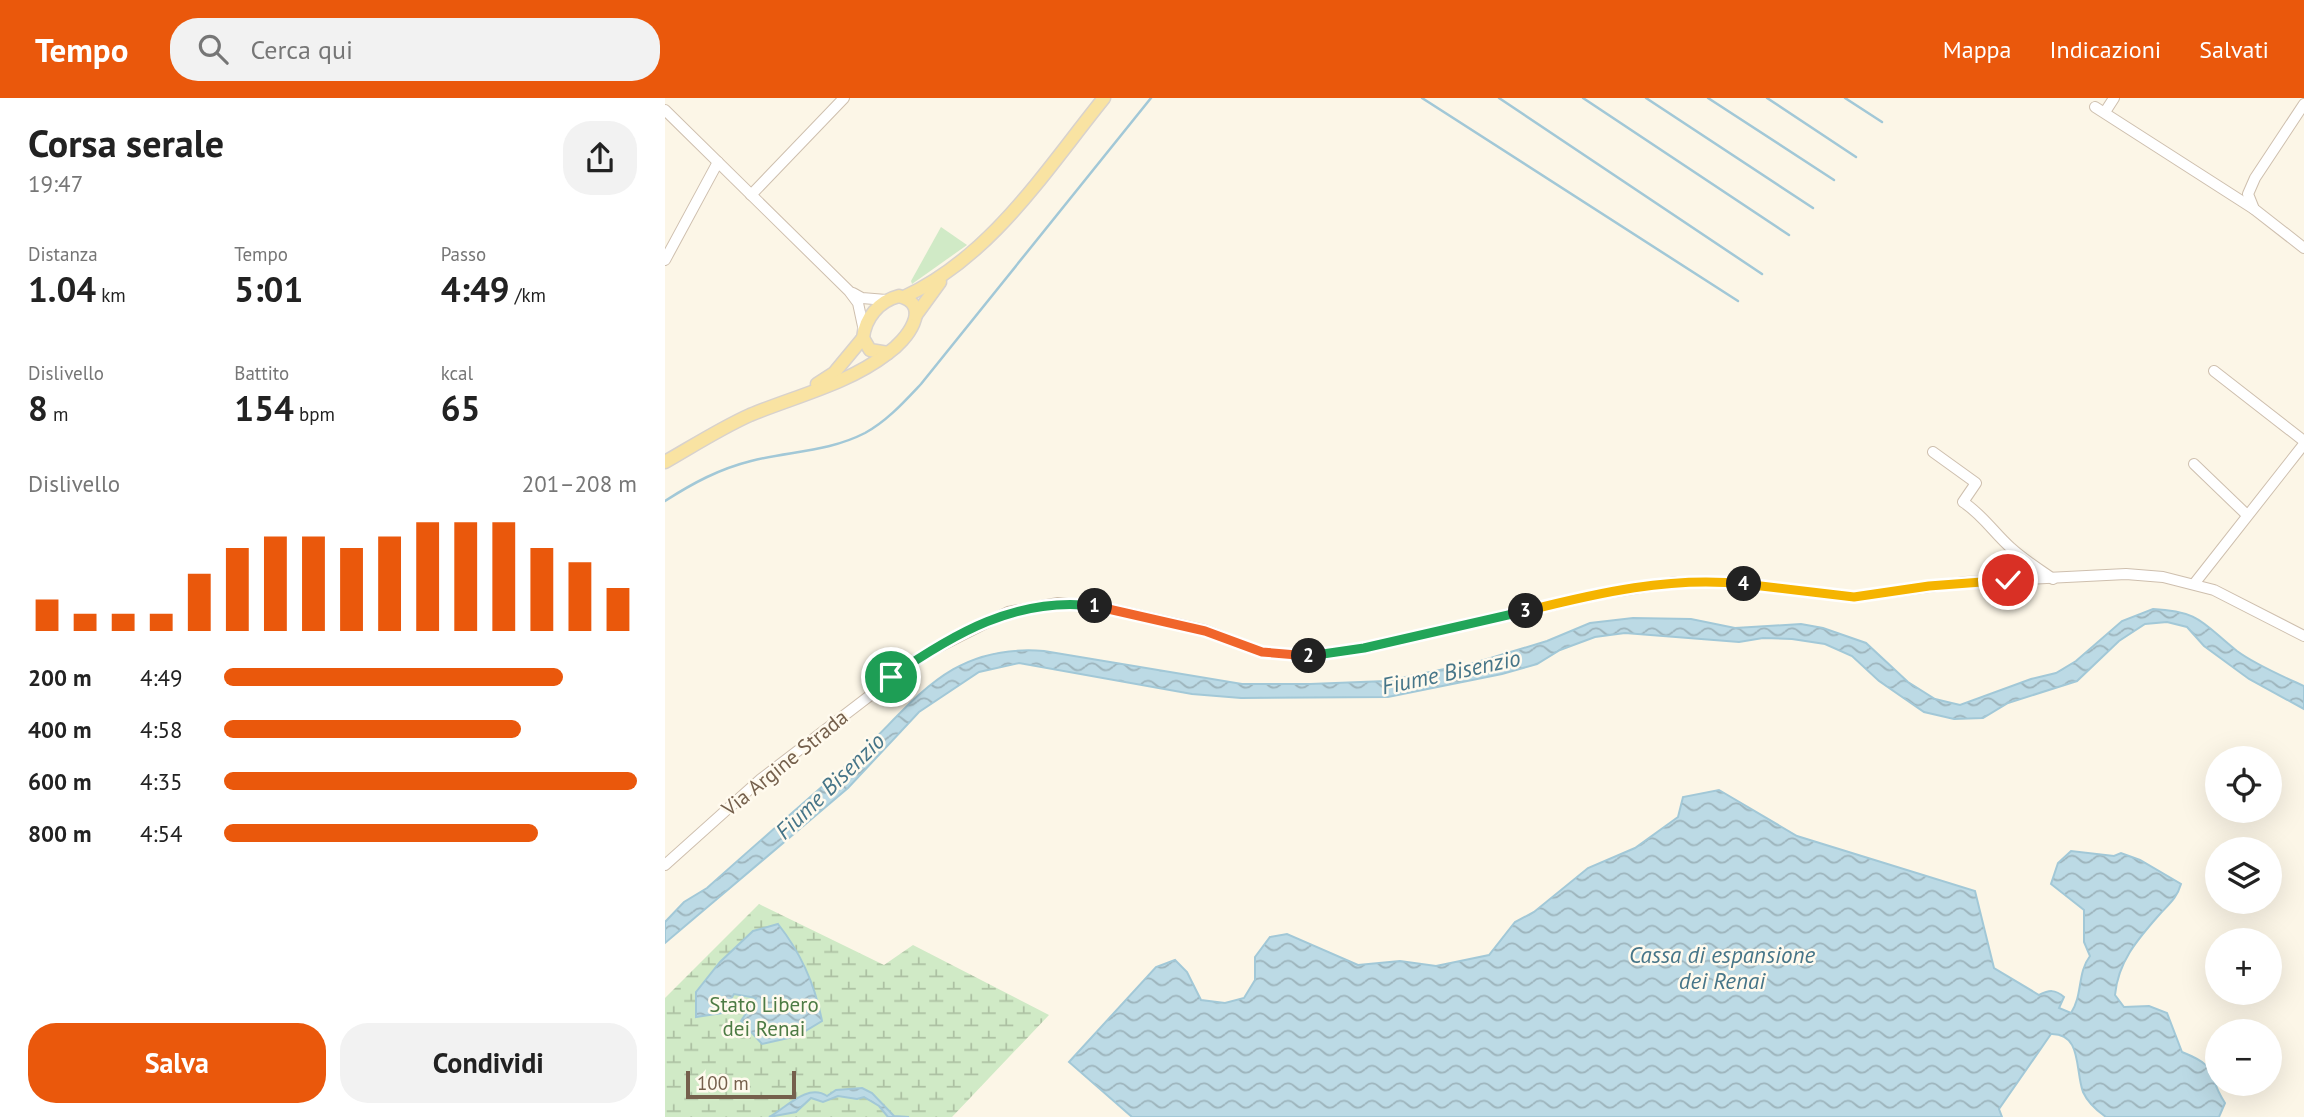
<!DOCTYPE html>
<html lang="it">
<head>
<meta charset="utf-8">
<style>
  :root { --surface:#fff; --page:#f2f2f2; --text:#222; --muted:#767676; --accent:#ea580c }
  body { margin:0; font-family:"PT Sans",sans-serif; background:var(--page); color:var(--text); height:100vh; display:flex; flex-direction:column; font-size:26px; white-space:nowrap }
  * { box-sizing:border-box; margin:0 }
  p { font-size:23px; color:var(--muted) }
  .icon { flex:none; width:38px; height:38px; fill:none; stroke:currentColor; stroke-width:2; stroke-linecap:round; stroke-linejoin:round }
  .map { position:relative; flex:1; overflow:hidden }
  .panel { display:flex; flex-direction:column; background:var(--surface); width:665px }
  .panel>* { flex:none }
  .controls { position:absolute; left:1540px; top:648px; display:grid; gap:14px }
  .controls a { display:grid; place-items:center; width:77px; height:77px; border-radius:50%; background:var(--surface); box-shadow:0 7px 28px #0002; font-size:35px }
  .scale { position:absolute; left:21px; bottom:18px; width:110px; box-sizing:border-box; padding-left:7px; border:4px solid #75604c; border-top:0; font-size:19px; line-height:24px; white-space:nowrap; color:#75604c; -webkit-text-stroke:5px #fffaee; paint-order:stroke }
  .pin { position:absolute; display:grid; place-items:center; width:60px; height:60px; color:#fff; margin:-30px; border:4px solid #fff; border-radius:50%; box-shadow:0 2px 7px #0007 }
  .km { position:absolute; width:35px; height:35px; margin:-18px; border-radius:50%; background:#222; color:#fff; font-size:19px; line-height:35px; text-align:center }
  .round { display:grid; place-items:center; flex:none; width:74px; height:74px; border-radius:28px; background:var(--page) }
  .headline { display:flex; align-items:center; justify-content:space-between; height:119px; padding:0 28px }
  h1 { font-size:38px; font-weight:600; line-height:52px }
  .metrics { display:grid; grid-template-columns:repeat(3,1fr); gap:10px; height:119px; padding:7px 28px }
  .metrics div { display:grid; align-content:center }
  .metrics b { font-size:35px; font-weight:600 }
  .metrics small { font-size:19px; font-weight:400 }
  .metrics p { font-size:19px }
  .chart { height:196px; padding:14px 28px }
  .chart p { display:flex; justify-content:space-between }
  .chart svg { width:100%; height:126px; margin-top:7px; stroke:var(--accent); stroke-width:6 }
  .primary-button { display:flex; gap:14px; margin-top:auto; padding:14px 28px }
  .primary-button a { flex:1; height:80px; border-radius:28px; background:var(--accent); color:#fff; font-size:28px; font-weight:600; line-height:80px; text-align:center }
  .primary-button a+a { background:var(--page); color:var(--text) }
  ul { padding:0 28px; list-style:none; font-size:23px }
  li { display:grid; grid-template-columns:112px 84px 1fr; align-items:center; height:52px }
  li i { height:18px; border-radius:9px; background:var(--accent) }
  header { display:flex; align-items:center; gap:42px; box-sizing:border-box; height:98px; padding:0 35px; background:var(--accent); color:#fff }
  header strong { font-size:33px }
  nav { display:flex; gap:38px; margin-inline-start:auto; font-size:24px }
  .search { width:490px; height:63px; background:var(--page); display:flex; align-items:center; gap:18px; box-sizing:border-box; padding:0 24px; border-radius:28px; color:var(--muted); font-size:26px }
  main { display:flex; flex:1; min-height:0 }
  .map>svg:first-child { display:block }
</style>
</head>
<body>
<header>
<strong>Tempo</strong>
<div class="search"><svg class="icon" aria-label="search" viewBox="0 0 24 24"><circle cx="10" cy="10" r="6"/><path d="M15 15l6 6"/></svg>Cerca qui</div>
<nav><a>Mappa</a><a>Indicazioni</a><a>Salvati</a></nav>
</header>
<main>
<section class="panel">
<div class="headline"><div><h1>Corsa serale</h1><p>19:47</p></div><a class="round"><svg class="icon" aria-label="share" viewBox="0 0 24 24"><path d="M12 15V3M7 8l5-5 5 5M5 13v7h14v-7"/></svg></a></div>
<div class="metrics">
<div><p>Distanza</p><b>1.04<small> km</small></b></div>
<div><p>Tempo</p><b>5:01</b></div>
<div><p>Passo</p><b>4:49<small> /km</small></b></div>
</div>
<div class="metrics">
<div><p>Dislivello</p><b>8<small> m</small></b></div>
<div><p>Battito</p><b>154<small> bpm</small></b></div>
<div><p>kcal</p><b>65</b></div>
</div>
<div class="chart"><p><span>Dislivello</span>201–208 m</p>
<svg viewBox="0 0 160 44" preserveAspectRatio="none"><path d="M5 44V33M15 44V38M25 44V38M35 44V38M45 44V24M55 44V15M65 44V11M75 44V11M85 44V15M95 44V11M105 44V6M115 44V6M125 44V6M135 44V15M145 44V20M155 44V29"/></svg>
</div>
<ul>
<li><b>200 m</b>4:49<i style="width:82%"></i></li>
<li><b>400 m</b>4:58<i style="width:72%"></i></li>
<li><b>600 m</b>4:35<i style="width:100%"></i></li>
<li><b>800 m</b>4:54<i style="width:76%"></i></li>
</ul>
<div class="primary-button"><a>Salva</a><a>Condividi</a></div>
</section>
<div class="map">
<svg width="1639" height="1019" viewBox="0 0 1639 1019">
  <defs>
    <pattern id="wetland-marsh" width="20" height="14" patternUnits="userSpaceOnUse" patternTransform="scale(1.75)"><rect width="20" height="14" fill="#d0eac6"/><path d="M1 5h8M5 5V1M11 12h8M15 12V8" fill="none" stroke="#adc1a3"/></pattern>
    <pattern id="water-waves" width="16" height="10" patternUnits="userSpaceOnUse" patternTransform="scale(1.75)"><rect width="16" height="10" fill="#bcdae5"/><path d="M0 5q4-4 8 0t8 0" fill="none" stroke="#9db4bc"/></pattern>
  </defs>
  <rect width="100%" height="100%" fill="#fcf6e7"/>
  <!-- green -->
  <polygon fill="#d0eac6" points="276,129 302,147 247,186 246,183"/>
  <!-- wetland -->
  <polygon fill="url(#wetland-marsh)" points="94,806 219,867 248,847 384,917 287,1019 0,1019 0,900"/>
  <!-- water -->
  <g fill="url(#water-waves)" stroke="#a2c8d7" stroke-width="2">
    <path d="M1488,511C1535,513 1538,526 1572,553C1591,567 1617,578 1639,588V611L1584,581L1539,548L1522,529L1502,524L1480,526L1454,543L1412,583L1343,605L1318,620L1289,621L1259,614L1214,583L1187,558L1160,546L1127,541L1098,540L1074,544L960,535L930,539L895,552L872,566L837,576L723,599L576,600L527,596L354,565L314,574L254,614L183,690L0,845V824L19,804L42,790C89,748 136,707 183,666C248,609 279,545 379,553L577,586H645L721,583L809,565L882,543L925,525L968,520L1026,521L1070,530L1136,526L1158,530L1201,545L1243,584L1270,601L1295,607L1366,581L1391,575L1411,563L1457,523Z"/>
    <path d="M1054,692L1132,738L1310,793L1329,870L1374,897C1384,892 1390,891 1399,899L1394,910L1406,915C1418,897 1412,875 1425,858L1419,844V812L1386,786L1393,765L1406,753L1449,758L1456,755L1475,762L1516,786C1512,800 1504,806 1494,817C1472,842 1453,864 1450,897L1459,909L1484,908L1502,915L1517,954C1557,970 1540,975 1560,1005L1554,1019H1441C1431,1012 1423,1005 1418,994C1410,972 1417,935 1386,936L1334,1011L1337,1019H467L404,964L491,869L510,862L522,874L536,902L560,905L579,900L590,882V859L605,839L622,836L693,867L735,863L771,868L824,857L850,824L869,814L923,770L970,750L1013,719L1018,699Z"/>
    <path d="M113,826C136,855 150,886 157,923L132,938L97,946L76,923L91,900L69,896L57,915L31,919V894L55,864L88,833Z"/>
    <path d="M197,990L207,995L229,1018L244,1019H223L214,1008L199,999L192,1001L173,998L158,1004L146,1000L131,1014L104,1019C121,1010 142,985 162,998L171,992Z"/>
  </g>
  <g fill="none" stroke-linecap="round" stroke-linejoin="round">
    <!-- stream -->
    <g stroke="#a2c8d7" stroke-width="2.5">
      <polyline points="757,0 1073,203"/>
      <polyline points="834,0 1097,176"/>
      <polyline points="918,0 1124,137"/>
      <polyline points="981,0 1148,110"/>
      <polyline points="1043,0 1169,82"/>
      <polyline points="1102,0 1191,59"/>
      <polyline points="1180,0 1217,24"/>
      <path d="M0,403C28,385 54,371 86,363C125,353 163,354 200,335C222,323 239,304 256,286L486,0"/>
    </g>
    <!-- minor casing -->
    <g stroke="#cebfae" stroke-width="12">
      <g id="minor">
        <polyline points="1639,6 1590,80 1583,96 1589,111 1639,150"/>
        <polyline points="1430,9 1589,111"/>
        <polyline points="0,12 184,193 193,205 199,233"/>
        <polyline points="1440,14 1449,0"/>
        <polyline points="86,97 179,0"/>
        <polyline points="0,162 53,64"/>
        <polyline points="188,195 197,200 221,202"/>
        <polyline points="1549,273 1639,343"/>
        <path d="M1268,354L1311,385L1298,404C1317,416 1329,435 1346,450C1359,462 1374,471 1388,481"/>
        <polyline points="1529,366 1582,417"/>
        <polyline points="1529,486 1639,346"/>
        <polyline points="0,767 96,681 258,557 343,514 393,505 441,510 540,532 597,554 648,558 699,550 936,496 1011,484 1060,484 1189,499 1301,484 1461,476 1498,479 1549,492 1639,538"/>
      </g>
    </g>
    <!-- major casing -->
    <g stroke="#d8d2cd" stroke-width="15">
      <g id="major">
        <path d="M234,198C269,207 241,243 223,255L205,252L198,240C200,220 214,203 234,198Z"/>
        <path d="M239,199C326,159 380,73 439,0"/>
        <polyline points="251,217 275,184"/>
        <polyline points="152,286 169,275 198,240"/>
        <path d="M0,364C28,348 56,330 85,317C131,298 183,286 223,255"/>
      </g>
    </g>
    <!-- minor -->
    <use href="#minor" stroke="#fff" stroke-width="10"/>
    <!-- major -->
    <use href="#major" stroke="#f9e3a2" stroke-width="12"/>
  </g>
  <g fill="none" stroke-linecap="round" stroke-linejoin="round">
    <!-- split-1 casing -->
    <g stroke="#fff" stroke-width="14">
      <path id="split-1" d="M226,579C288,536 352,498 430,508"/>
    </g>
    <!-- split-2 casing -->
    <g stroke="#fff" stroke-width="14">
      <polyline id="split-2" points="430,508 540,533 597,554 644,558"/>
    </g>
    <!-- split-3 casing -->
    <g stroke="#fff" stroke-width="14">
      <polyline id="split-3" points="644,558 699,550 861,513"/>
    </g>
    <!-- split-4 casing -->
    <g stroke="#fff" stroke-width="14">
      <path id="split-4" d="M861,513C932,495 1006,478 1079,486"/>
    </g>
    <!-- split-5 casing -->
    <g stroke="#fff" stroke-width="14">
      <polyline id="split-5" points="1079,486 1189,499 1264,488 1343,482"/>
    </g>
    <!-- split-1 -->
    <use href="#split-1" stroke="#22a559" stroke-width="9"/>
    <!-- split-2 -->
    <use href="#split-2" stroke="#f0652b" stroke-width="9"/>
    <!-- split-3 -->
    <use href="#split-3" stroke="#22a559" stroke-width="9"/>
    <!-- split-4 -->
    <use href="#split-4" stroke="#f5b400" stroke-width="9"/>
    <!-- split-5 -->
    <use href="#split-5" stroke="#f5b400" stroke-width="9"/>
  </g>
  <g text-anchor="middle" stroke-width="5" stroke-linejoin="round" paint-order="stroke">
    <!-- street labels -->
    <g font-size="21" fill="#75604c" stroke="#fffaee">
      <text transform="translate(120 665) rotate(-39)" y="7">Via Argine Strada</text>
    </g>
    <!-- park labels -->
    <g font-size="21" fill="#4d7b44" stroke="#fffaee">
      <text x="99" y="914">Stato Libero<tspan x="99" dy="24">dei Renai</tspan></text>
    </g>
    <!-- water labels -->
    <g font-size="23" font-style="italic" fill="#467588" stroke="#fffaee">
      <text transform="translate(786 574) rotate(-12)" y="8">Fiume Bisenzio</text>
      <text transform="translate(165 688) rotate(-44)" y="8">Fiume Bisenzio</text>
      <text x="1057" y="865">Cassa di espansione<tspan x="1057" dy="26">dei Renai</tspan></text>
    </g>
  </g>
</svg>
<div class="controls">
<a><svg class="icon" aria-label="locate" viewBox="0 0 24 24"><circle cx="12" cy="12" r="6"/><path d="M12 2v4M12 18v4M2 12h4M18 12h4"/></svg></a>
<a><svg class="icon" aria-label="layers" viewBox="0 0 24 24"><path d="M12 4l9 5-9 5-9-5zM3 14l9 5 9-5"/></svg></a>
<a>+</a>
<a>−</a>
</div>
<div class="scale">100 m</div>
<div class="pin" style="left:226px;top:579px;background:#1e9e55"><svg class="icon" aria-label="arrive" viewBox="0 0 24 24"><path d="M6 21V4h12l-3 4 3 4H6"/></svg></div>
<div class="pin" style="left:1343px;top:482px;background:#d93025"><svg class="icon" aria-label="check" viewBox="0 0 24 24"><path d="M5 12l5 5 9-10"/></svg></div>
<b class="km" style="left:430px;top:508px">1</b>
<b class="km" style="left:644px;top:558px">2</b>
<b class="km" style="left:861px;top:513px">3</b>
<b class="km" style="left:1079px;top:486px">4</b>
</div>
</main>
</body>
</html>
